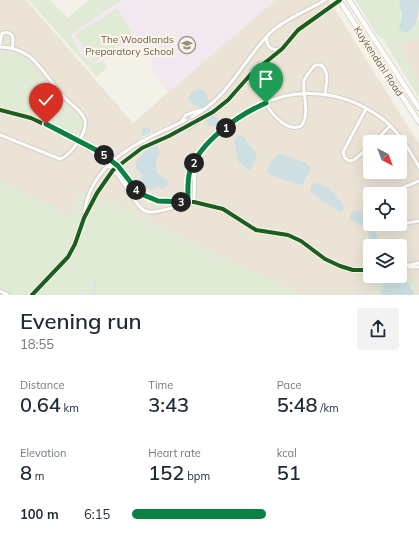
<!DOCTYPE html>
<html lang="en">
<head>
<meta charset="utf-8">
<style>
  :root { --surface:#fff; --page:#f2f2f3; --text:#1f2937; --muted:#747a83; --accent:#0b8043 }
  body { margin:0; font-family:Mulish,sans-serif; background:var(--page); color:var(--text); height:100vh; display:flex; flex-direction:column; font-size:15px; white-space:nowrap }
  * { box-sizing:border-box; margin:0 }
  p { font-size:13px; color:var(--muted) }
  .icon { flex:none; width:22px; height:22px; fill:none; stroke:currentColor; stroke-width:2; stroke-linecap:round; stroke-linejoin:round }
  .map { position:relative; height:295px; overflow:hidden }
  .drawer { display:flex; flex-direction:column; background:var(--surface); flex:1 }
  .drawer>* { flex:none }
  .needle { width:26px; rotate:139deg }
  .fabs { position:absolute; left:363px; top:135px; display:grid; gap:8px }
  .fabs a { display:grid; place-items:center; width:44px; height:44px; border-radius:4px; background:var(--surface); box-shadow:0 4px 16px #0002; font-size:20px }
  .pin { position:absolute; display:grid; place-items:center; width:34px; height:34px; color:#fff; margin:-41px -17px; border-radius:50% 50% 50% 0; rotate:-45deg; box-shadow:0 0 4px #0007 }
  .pin .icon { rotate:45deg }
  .km { position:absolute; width:20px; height:20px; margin:-10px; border-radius:50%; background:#222; color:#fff; font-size:11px; line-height:20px; text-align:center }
  .round { display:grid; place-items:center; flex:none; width:42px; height:42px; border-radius:4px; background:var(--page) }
  .summary { display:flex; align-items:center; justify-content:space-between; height:68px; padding:0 20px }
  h1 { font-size:22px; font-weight:600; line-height:30px }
  .stats { display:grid; grid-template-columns:repeat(3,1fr); gap:6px; height:68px; padding:4px 20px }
  .stats div { display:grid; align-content:center }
  .stats b { font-size:20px; font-weight:600 }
  .stats small { font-size:11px; font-weight:400 }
  .stats p { font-size:11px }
  ul { padding:0 20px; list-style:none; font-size:13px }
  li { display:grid; grid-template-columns:64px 48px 1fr; align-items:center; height:30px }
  li i { height:10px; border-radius:5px; background:var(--accent) }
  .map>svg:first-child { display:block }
</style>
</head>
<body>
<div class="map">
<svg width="419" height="295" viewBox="0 0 419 295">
  <rect width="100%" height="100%" fill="#f4f1e9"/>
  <!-- residential -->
  <g fill="#ebe3d6" fill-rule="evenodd">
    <path d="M0,0H26L133,123L275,0H329L419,144V295H0ZM370,142H400V172H370ZM370,194H400V224H370ZM370,246H400V276H370Z"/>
    <polygon points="419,39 419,81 406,61 399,43"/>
  </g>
  <!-- education -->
  <polygon fill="#f1e8f0" points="121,0 275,0 169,92 153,74 149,35 104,61 94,64 81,54 69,35"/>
  <!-- green -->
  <g fill="#e0ead5">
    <polygon points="29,0 50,0 68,18 88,0 121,0 70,35 81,54 94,64 104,61 107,67 97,77"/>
    <path d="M355,0H401C399,8 402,14 400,22L416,23L419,19V39L399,43L406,61L419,81V98L383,39L379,37Z"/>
    <polygon points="117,8 134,35 93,62 75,35"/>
    <polygon points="0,51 16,53 29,61 57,95 80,118 82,126 78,133 75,134 40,117 0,105"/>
    <polygon points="0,180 71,216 78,191 121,206 201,247 307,295 0,295"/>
    <polygon points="404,273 416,281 419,295 370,295 383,276 400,276 400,274"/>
  </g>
  <!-- water -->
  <g fill="#cddfe2">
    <path d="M401,0H419C419,12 419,29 404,33L399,29L402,13L399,7Z"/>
    <polygon points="198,88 205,91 214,116 218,119 218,124 214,127 208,125 199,107 192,104 188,98 191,93"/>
    <polygon points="147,127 150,128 151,133 160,152 156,160 157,173 168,181 167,186 163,189 158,187 152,190 145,188 141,183 142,174 136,168 136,163 145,150 142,129"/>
    <polygon points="242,135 257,155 252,168 248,170 238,161 234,141 237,137"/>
    <path d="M280,154L306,163L311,168L303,184L299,185C288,179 274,179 266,171L275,157Z"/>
    <path d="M316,183C329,184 336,196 344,206L343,211H338L310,192L311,186Z"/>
    <polygon points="356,210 361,211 365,215 383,246 373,246 366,229 349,218 351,213"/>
    <polygon points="396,277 406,280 415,295 380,295 386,278"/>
  </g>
  <!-- pier -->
  <polygon fill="#f4f1e9" points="152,132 158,144 143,151 140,138"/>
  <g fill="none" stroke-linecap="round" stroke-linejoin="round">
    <!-- stream -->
    <polyline stroke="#cddfe2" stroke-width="1" points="94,295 95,282"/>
    <!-- minor casing -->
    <g stroke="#d2cdc6" stroke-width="5">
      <g id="minor">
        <path d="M267,37C266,47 271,51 281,49"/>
        <path d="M0,44L2,33C14,30 14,39 12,48"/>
        <path d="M0,47C10,47 20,50 29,56C44,68 53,87 67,100C73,106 83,112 85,120C88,132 71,155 60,159L0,135"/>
        <path d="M266,103C271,114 288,133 301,126C311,114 302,95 304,81C306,75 311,70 315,65H321C330,72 326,84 325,94"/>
        <polyline points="366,109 343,152 345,158 349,161 354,160 370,146"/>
        <polyline points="0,110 31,118 93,148 118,166 139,193 150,199 166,202 194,202 223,209 256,230 288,235 301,241 325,259 340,266 353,270 370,270"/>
        <path d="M192,117C230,96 241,63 270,33C285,19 307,11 325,0"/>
        <polyline points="181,122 186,115 200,110"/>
        <polyline points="183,129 189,128 197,122"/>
        <polyline points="374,142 390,126"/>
        <path d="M86,146C95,157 109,163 117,174C146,211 134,222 186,203"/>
        <polyline points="394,194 397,190 419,181"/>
        <path d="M188,202C188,193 187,180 189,172C197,149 217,134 236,121C243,116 249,111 256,107C296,85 344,91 380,117C397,129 409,149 419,167"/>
        <polyline points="194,202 195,163"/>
        <path d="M84,216C89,160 142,141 186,120"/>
        <polyline points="400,218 406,223 419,221"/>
        <polyline points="400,267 419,263"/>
        <polyline points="409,267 419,267"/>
        <polyline points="0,291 8,295"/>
        <polyline points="32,295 68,257 75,244 84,218 97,193 113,170 142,148 169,136 213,112 228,100 251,74 282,49 298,30 340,0"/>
      </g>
    </g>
    <!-- secondary casing -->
    <g stroke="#d2cdc6" stroke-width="6">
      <g id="secondary">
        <polyline points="339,0 419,122"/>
        <polyline points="349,0 419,108"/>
      </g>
    </g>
    <!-- minor -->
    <use href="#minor" stroke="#fdfdfc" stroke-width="3"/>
    <!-- secondary -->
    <use href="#secondary" stroke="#fdfdfc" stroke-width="4.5"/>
    <!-- cycleway casing -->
    <g stroke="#fcf6ea" stroke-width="6">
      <g id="cycleway">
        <polyline points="0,110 31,118 93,148 118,166 139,193 150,199 166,202 194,202 223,209 256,230 288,235 301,241 325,259 340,266 353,270 370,270"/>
        <polyline points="32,295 68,257 75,244 84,218 97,193 113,170 142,148 169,136 213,112 228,100 251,74 282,49 298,30 340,0"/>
      </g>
    </g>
    <!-- cycleway -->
    <use href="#cycleway" stroke="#1b5e20" stroke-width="4"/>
  </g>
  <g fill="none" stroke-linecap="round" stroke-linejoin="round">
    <!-- route casing -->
    <g stroke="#fff" stroke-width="8">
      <path id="route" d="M46,124L100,152L118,166L139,193L158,201L188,202C188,193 187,180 190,171C200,142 238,115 266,103"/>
    </g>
    <!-- route -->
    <use href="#route" stroke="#0b8043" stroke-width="5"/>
  </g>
  <!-- icons -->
  <defs>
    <g id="school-ring" transform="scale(0.9)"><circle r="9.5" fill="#fcf6ea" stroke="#9c9084" stroke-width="1.5"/><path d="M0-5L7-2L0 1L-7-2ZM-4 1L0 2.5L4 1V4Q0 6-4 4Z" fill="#9c9084"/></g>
  </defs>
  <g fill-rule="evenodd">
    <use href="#school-ring" x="187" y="45"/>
  </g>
  <g text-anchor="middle" stroke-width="4" stroke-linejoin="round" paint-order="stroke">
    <!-- poi labels -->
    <g font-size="10" fill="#6d5c4d" stroke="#fcf6ea" text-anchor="end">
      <text x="174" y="43">The Woodlands<tspan x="174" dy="12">Preparatory School</tspan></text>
    </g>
    <!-- street labels -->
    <g font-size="10" fill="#6d5c4d" stroke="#fcf6ea">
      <text transform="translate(379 61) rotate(57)" y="4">Kuykendahl Road</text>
    </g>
  </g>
</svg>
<div class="fabs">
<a><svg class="needle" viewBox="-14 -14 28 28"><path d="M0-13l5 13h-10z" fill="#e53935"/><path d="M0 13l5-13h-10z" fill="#747a83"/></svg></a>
<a><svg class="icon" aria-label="locate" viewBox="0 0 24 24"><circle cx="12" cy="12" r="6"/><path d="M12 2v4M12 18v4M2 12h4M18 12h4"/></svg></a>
<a><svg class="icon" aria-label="layers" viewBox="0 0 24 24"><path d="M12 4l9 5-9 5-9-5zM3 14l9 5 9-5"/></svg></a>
</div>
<div class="pin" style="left:266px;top:103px;background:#1e9e55"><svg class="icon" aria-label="arrive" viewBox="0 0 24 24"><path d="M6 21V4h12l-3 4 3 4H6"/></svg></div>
<div class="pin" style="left:46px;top:124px;background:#d93025"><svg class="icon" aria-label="check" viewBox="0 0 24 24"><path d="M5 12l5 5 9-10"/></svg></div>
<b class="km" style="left:226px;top:128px">1</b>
<b class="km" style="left:194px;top:163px">2</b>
<b class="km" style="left:181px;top:202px">3</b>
<b class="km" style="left:136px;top:190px">4</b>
<b class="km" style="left:104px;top:155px">5</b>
</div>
<section class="drawer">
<div class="summary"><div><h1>Evening run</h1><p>18:55</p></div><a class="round"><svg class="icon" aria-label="share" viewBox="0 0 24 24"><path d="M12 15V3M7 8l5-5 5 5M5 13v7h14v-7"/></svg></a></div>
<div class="stats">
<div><p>Distance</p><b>0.64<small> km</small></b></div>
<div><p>Time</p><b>3:43</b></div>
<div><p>Pace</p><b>5:48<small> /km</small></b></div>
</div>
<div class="stats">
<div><p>Elevation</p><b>8<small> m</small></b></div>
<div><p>Heart rate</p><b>152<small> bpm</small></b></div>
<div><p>kcal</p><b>51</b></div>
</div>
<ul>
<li><b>100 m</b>6:15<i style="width:50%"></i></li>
</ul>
</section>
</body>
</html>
